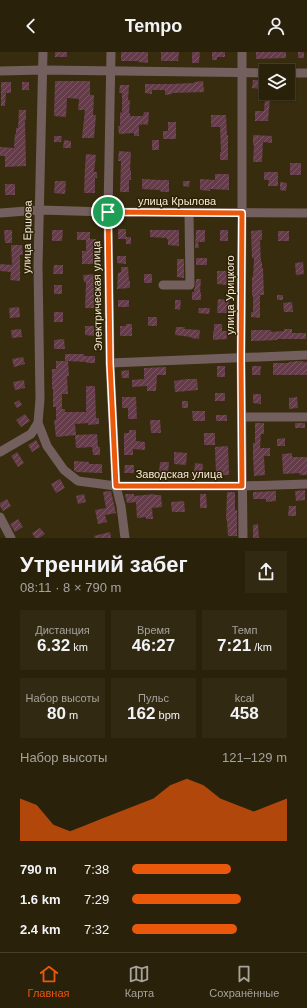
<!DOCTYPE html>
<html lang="ru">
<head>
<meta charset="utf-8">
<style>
  :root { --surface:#2a210a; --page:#322913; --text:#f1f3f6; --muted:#a5a39c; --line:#463e2b; --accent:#ea580c }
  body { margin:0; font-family:Arial,sans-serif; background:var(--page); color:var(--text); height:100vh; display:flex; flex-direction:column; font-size:15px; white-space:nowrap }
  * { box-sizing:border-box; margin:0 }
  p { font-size:13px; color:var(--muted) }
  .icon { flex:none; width:22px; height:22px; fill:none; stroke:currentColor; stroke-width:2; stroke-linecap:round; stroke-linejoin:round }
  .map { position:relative; height:486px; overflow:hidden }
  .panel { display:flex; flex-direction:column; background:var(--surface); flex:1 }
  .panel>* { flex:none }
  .controls { position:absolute; left:259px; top:12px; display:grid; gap:8px }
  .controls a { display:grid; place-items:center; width:36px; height:36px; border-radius:0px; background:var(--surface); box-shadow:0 1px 3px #0004,0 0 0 1px var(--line); font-size:20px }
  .pin { position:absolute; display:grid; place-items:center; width:34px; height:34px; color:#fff; margin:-17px; border:2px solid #fff; border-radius:50%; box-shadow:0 1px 4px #0007 }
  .round { display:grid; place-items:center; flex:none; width:42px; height:42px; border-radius:0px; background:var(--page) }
  .overview { display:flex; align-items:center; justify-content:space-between; height:68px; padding:0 20px }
  h1 { font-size:22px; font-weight:800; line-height:30px }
  .metrics { display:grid; grid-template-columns:repeat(3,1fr); gap:6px; height:68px; padding:4px 20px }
  .metrics div { display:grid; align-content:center; border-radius:0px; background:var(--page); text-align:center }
  .metrics b { font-size:17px; font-weight:800 }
  .metrics small { font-size:11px; font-weight:400 }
  .metrics p { font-size:11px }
  .chart { height:112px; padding:8px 20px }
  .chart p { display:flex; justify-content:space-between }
  .chart svg { width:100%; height:72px; margin-top:4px; fill:var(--accent); opacity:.7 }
  ul { padding:0 20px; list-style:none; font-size:13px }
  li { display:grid; grid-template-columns:64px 48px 1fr; align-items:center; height:30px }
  li i { height:10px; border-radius:5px; background:var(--accent) }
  header { display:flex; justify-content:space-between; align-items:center; height:52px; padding:0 20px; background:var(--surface); font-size:18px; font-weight:800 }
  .menu { display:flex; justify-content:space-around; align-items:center; height:56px; border-top:1px solid var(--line); background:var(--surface); font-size:11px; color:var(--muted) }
  .menu a { display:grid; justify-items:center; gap:2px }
  .menu .active { color:var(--accent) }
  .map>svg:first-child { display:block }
</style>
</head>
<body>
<header><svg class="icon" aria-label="back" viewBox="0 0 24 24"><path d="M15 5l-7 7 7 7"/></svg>Tempo<svg class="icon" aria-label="person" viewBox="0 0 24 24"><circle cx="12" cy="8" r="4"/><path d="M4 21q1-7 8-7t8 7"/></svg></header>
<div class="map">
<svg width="307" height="486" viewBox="0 0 307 486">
  <defs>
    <pattern id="building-hatch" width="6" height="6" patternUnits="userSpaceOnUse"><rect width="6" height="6" fill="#643c4a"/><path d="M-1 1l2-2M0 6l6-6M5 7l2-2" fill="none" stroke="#7b5864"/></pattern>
  </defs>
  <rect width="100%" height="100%" fill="#382c0e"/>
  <!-- building -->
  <g fill="url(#building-hatch)">
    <rect x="55" y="0" width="12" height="5"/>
    <polygon points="121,0 148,0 148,11 138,10 139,9 121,9"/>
    <polygon points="161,0 179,0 178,9 161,9"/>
    <polygon points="192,0 200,0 199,11 192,11"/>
    <polygon points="212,0 225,0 225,5 217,5 217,8 212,8"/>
    <polygon points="256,0 286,0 286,6 256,7"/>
    <rect x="298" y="0" width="6" height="6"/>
    <polygon points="253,28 263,28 262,37 252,36"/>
    <polygon points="55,29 90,29 90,43 94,43 93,63 96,63 94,86 82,86 85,58 78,58 79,47 67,46 66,65 54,64"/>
    <polygon points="203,29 204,40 172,41 172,42 165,43 165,38 152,38 152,42 145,41 145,32 171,32 194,31 194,30"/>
    <polygon points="1,30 11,30 11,41 6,41 5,54 1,54"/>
    <rect x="22" y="30" width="7" height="8"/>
    <polygon points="120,33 129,33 128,48 130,48 129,61 130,61 130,64 143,64 144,60 149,60 148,73 142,72 142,73 139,73 139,84 134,84 134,81 119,82 118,74 120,74 120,60 122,61 122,41 119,41"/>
    <polygon points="265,47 270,47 268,69 255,69 255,59 264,59"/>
    <polygon points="19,58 26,58 26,68 25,68 26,114 5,115 5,104 0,104 0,95 14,96 15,82 16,82 16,76 18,76"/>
    <polygon points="211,63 226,63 227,83 228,83 228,108 220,108 220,100 221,100 220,75 211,75"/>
    <polygon points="168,70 176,70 176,87 163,87 163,79 168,79"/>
    <polygon points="253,83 272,84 272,91 263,90 262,110 253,110 254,93 253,93"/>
    <polygon points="54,84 62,84 61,90 54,90"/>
    <polygon points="64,88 71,89 71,96 63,96"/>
    <rect x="152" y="88" width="7" height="10"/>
    <polygon points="119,99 131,100 130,118 131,118 131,128 129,128 129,140 120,140 121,109 118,109"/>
    <polygon points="86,102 96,103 94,120 97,120 97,126 95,126 95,141 84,141 85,115"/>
    <rect x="290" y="111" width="11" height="12"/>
    <polygon points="264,120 278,120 278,134 268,134 269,128 264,128"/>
    <polygon points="215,122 229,122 229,138 210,137 210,139 200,138 200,127 215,128"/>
    <polygon points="142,127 160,128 169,128 169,140 161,140 160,138 142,137"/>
    <polygon points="55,129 66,129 65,142 54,141"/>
    <polygon points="183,129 190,129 189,135 183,134"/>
    <polygon points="280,130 287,131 286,139 280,138"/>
    <rect x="5" y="132" width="10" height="11"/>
    <rect x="118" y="177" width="8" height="10"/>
    <polygon points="4,178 12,178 12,191 5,191"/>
    <polygon points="52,178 63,178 62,189 52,189"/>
    <polygon points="150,178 179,178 179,194 168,193 168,188 167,187 167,186 150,185"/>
    <polygon points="196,178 205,178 205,190 198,190 199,196 195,196"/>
    <rect x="220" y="178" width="8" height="11"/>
    <polygon points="262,178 262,188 260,188 261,210 262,210 262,216 263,216 264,243 260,243 260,266 251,265 251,260 253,260 253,244 252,244 252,225 253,225 254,206 252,206 251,179"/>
    <rect x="278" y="179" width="11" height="10"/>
    <polygon points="77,180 90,180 90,187 96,187 97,212 82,212 82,199 86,199 86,188 77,188"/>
    <rect x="126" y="185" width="5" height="7"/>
    <polygon points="11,193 22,193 23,203 20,203 20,229 10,228 11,220 0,219 0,212 12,213"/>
    <polygon points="117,204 126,204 126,212 117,211"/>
    <rect x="196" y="206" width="11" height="7"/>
    <polygon points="177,207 184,207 184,226 177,225"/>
    <polygon points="303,210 304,222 296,223 295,211"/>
    <polygon points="54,213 63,213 63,222 53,222"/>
    <polygon points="121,215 128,215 129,229 130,229 130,236 117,237 118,221 121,220"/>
    <polygon points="217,219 228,219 228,233 217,232"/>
    <polygon points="96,222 97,229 95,229 95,256 85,256 86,230 84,230 83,223"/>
    <rect x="144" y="222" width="8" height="9"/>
    <polygon points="196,227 201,227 200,240 201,240 201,248 192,248 192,240 194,240 194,238 195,236"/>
    <rect x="54" y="233" width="8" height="9"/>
    <rect x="277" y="243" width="6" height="5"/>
    <polygon points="218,247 229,248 228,261 217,261"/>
    <rect x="118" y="248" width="11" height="7"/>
    <polygon points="175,248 181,248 180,258 175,257"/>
    <polygon points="292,250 293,260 284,260 283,251"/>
    <polygon points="19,255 20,265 10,266 9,256"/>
    <polygon points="199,256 210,256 209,262 198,261"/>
    <rect x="54" y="260" width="9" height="10"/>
    <rect x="148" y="265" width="9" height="9"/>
    <polygon points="126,272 132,272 132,284 120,284 120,274 126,274"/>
    <polygon points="214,272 222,272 222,279 227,279 227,287 213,288 213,279 214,279"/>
    <polygon points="85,274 94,274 94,284 85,283"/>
    <polygon points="176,275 185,275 184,277 200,278 199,287 191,286 191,285 175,283"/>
    <polygon points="21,277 22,285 12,286 11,278"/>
    <polygon points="284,277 292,277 292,281 306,281 306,287 277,287 277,288 251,289 251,278 271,278 271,280 284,279"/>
    <polygon points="64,287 65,297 54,297 54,288"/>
    <polygon points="65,302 84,302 84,304 95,304 95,311 87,311 86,310 68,309 69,324 67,324 68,342 62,342 62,357 65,357 65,360 86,360 86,334 95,334 96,366 99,366 99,372 88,373 88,371 75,372 76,383 56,385 54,368 56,368 56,355 53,355 53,337 52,337 52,317 56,317 56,309 65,309"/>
    <polygon points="23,305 25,312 14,315 12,307"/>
    <polygon points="298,309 307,310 307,323 273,323 273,311 289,311 289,310"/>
    <rect x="217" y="314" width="8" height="11"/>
    <polygon points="252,314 261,314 260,323 252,323"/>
    <polygon points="166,315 166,323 157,323 156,339 147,339 147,334 132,335 132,328 144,327 144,316"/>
    <polygon points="129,318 129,326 122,326 121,319"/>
    <polygon points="187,327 197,327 198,338 175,340 174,329"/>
    <polygon points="24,328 25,336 15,338 13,330"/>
    <rect x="215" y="341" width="10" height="8"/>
    <polygon points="253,342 261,342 261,352 253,351"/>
    <polygon points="122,345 136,345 137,367 128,367 128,356 122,356"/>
    <polygon points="297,345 298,356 289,357 289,346"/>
    <polygon points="19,348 22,353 17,356 14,351"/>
    <rect x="182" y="349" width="6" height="7"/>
    <polygon points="192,359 205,359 205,369 193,369"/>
    <polygon points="25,362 30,369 21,375 16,368"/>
    <rect x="216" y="363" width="11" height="6"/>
    <polygon points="150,368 160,368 161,381 151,381"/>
    <polygon points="255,371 264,371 264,382 261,382 260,396 270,396 270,404 264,404 265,423 254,424 253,404 253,391 255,391"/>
    <rect x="295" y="371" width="10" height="5"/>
    <polygon points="129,378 136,378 136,389 145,390 145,398 133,397 133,403 124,403 124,381 129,381"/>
    <rect x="204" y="381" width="11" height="12"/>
    <polygon points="97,382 98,395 100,395 100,403 93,403 92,395 76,396 75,383"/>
    <polygon points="285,386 285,394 277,394 277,387"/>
    <polygon points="36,388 40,395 32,400 28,393"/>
    <polygon points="228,394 229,423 216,423 215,395"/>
    <polygon points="17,400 24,411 18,415 11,404"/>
    <polygon points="174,400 187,401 186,413 174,412"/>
    <polygon points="292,401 292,405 307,405 307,423 300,423 300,421 283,422 282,402"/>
    <polygon points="74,409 89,410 89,412 102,412 102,421 76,420 74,418"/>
    <polygon points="160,410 169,410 168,421 159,421"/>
    <polygon points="195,411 203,412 202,422 194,421"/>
    <polygon points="125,413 134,413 134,421 124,421"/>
    <polygon points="60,427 65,436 56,441 51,432"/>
    <polygon points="305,438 305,448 296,449 295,439"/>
    <polygon points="109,439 111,439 116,461 105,463 107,470 98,472 95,458 106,456 103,440"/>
    <polygon points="276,439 276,449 266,450 266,447 253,447 253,440"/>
    <polygon points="227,440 235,440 235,458 237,458 237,484 228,484 227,468 226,468"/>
    <polygon points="84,442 86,450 78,452 76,444"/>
    <polygon points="125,442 134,442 134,444 155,442 155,443 161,443 162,455 152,456 153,467 146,467 146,465 137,466 136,450 127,451"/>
    <polygon points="200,442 206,442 207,456 200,456"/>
    <polygon points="7,447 11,454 3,459 0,454 0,451"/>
    <polygon points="184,449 185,460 172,460 171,450"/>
    <polygon points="289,454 296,454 296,464 288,464"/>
    <polygon points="18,467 23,475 15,480 10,472"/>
    <polygon points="258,472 259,486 253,486 253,473"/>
    <polygon points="40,476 45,482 39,486 35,486 32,481"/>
    <polygon points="110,480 111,486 95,486 94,484"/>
  </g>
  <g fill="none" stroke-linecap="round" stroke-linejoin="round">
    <!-- minor -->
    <g stroke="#745f5f" stroke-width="9">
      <polyline points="43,0 38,214 40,347 38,371 47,394 64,418 78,429 116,434 242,434 307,432"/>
      <polyline points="111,0 108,160 110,311 116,434 121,454 125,486"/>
      <polyline points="242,0 242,161 241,306 243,486"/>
      <polyline points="0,19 43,18 266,21"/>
      <polyline points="288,21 307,21"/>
      <polyline points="0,161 40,158 108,160 307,161"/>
      <polyline points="163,233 190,233 189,161"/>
      <polyline points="110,311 307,303"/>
      <polyline points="242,365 307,365"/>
      <polyline points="0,400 31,382 38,371"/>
      <polyline points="0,465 11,486"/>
    </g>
  </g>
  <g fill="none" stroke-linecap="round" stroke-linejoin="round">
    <!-- route casing -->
    <g stroke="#fff" stroke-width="8">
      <polygon id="route" points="108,160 242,161 241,306 242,434 116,434 110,311"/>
    </g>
    <!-- route -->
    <use href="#route" stroke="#ea580c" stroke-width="5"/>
  </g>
  <g text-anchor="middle" stroke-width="3" stroke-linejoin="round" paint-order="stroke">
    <!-- street labels -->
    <g font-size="11" fill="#f4ecdb" stroke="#2e2204">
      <text x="177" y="153">улица Крылова</text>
      <text transform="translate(27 185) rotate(-89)" y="4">улица Ершова</text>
      <text transform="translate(230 243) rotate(-90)" y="4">улица Урицкого</text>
      <text transform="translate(97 244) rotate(-91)" y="4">Электрическая улица</text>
      <text x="179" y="426">Заводская улица</text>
    </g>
  </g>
</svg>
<div class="controls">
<a><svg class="icon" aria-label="layers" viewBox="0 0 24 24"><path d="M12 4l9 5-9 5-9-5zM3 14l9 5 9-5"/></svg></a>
</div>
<div class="pin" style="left:108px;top:160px;background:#1e9e55"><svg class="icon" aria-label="arrive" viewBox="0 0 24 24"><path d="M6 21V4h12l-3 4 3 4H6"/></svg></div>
</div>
<section class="panel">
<div class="overview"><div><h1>Утренний забег</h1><p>08:11 · 8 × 790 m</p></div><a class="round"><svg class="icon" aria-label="share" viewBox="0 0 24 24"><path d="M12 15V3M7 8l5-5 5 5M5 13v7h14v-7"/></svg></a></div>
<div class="metrics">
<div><p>Дистанция</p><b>6.32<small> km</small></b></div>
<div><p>Время</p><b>46:27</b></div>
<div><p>Темп</p><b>7:21<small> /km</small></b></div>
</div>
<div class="metrics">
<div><p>Набор высоты</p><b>80<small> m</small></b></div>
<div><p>Пульс</p><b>162<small> bpm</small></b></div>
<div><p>kcal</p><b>458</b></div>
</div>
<div class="chart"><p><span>Набор высоты</span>121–129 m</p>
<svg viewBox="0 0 160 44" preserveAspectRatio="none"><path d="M0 44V18L10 22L20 34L30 38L40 34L50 30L60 26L70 22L80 18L90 10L100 6L110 10L120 18L130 22L140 26L150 22L160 18V44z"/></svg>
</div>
<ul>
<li><b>790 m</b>7:38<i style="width:64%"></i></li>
<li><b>1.6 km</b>7:29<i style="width:70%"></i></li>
<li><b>2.4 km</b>7:32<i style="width:68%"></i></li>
</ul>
</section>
<nav class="menu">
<a class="active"><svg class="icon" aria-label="home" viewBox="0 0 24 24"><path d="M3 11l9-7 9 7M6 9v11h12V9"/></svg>Главная</a>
<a><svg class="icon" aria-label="map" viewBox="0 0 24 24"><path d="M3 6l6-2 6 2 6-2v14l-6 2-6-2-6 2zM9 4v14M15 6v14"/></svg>Карта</a>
<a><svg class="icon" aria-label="saved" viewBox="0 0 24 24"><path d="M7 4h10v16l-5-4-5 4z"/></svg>Сохранённые</a>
</nav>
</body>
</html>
